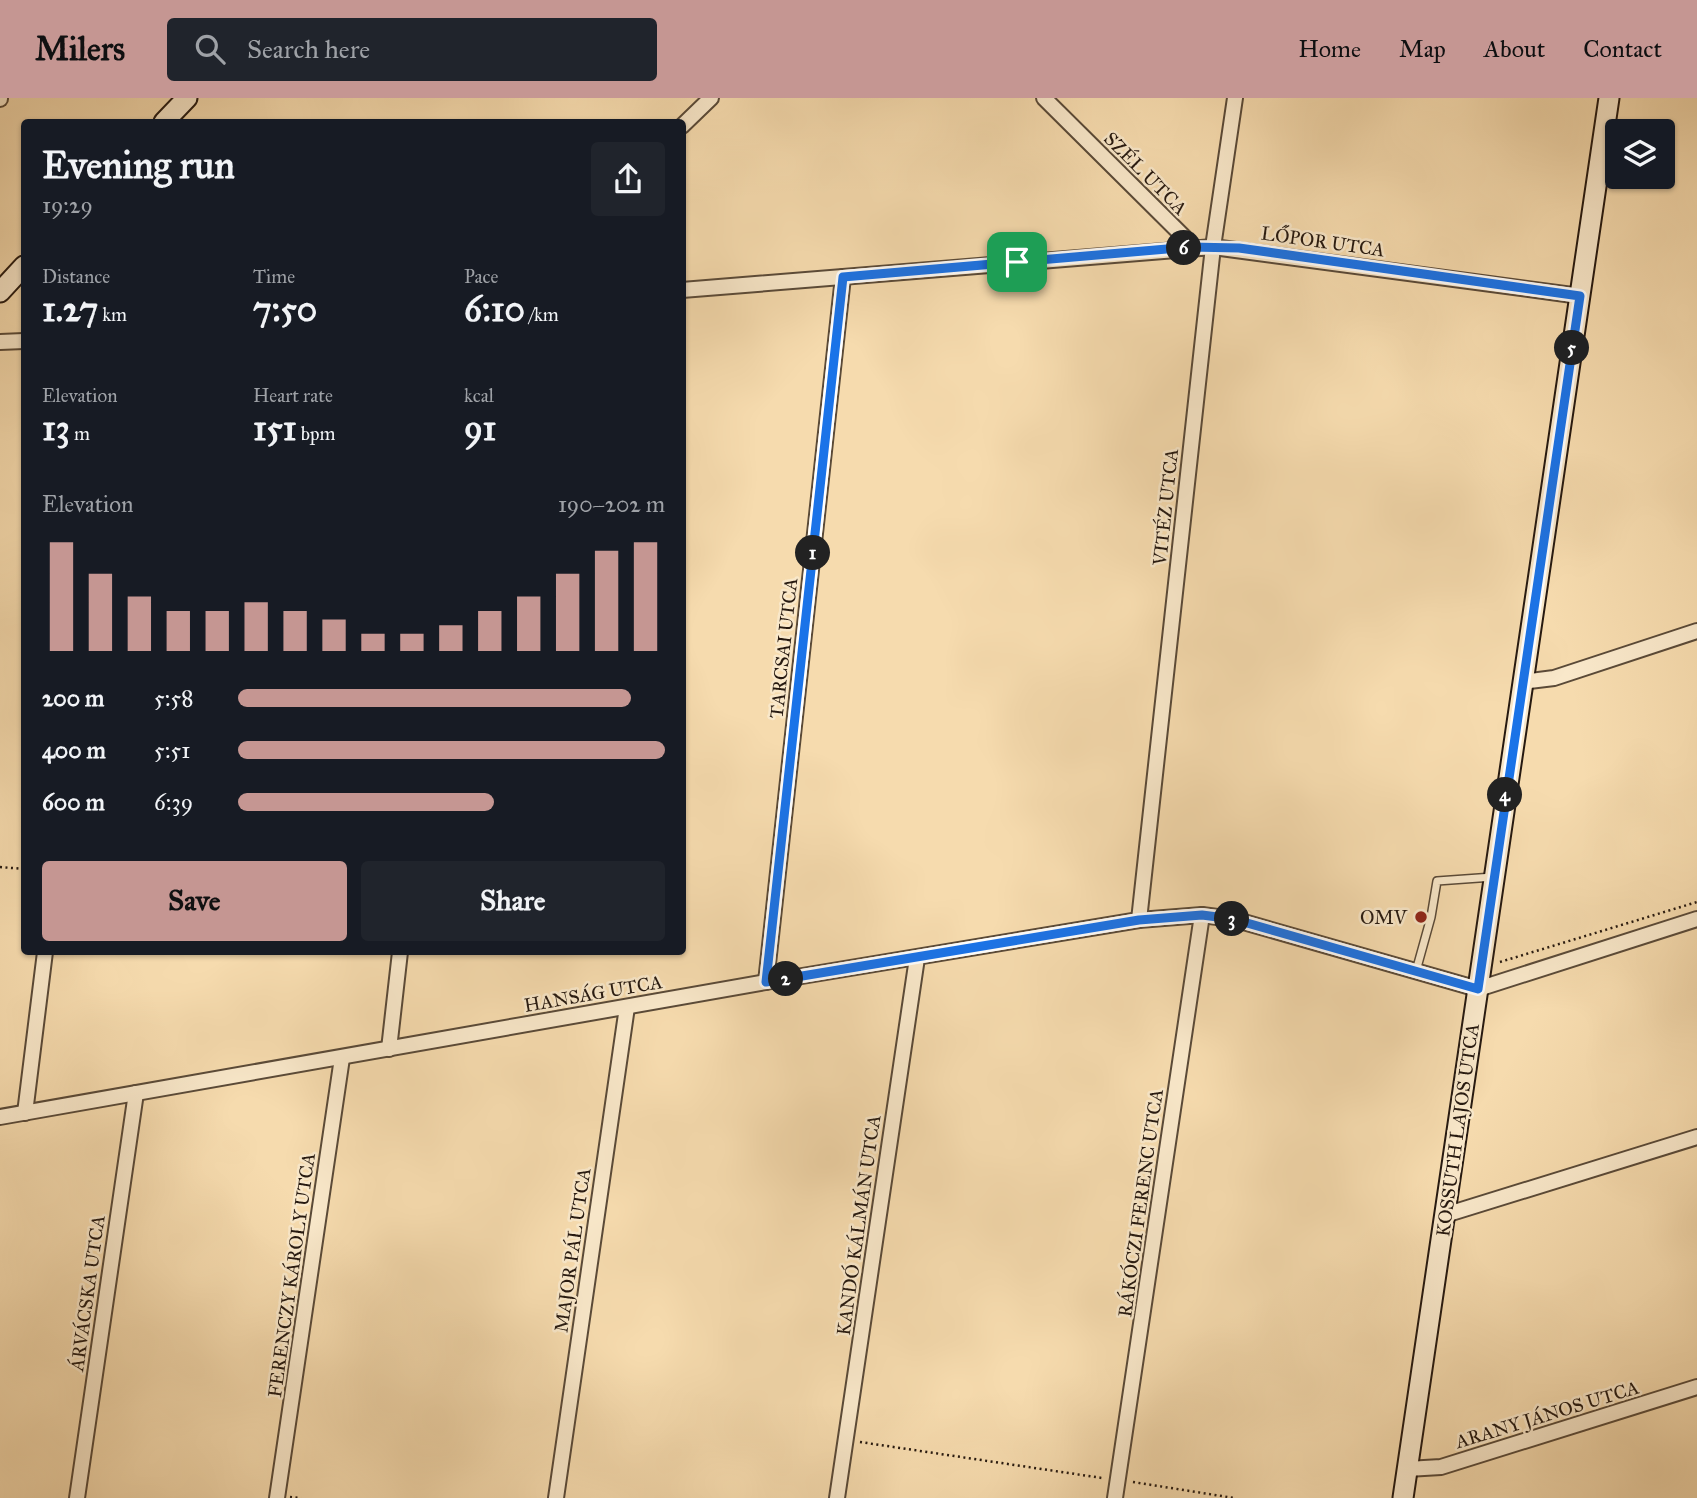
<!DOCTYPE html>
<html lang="en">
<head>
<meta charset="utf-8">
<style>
  :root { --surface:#171b24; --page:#20242c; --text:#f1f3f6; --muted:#9ea1a6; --accent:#c59692 }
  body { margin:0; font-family:"IM FELL Great Primer",serif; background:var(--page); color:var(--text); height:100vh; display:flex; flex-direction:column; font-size:26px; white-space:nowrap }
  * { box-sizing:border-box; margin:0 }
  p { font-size:23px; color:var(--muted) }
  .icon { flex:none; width:38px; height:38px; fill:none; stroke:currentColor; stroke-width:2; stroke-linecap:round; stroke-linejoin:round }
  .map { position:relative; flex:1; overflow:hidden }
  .sheet { position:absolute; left:21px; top:21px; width:665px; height:836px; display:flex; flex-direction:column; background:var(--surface); border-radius:7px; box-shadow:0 2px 5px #0004 }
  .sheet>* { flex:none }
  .fabs { position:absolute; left:1605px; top:21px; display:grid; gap:14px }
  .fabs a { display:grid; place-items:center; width:70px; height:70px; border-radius:7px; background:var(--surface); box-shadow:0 2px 5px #0004; font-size:35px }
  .pin { position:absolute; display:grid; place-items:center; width:60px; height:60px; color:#fff; margin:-30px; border-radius:14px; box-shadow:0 4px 10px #0006 }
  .km { position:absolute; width:35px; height:35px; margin:-18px; border-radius:50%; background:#222; color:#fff; font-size:19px; line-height:35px; text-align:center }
  .round { display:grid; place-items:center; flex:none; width:74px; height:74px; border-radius:7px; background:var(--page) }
  .summary { display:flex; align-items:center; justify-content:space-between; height:119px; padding:0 21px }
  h1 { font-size:38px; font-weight:800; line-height:52px }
  .figures { display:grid; grid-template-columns:repeat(3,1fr); gap:10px; height:119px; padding:7px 21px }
  .figures div { display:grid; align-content:center }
  .figures b { font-size:35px; font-weight:800 }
  .figures small { font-size:19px; font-weight:400 }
  .figures p { font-size:19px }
  .chart { height:196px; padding:14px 21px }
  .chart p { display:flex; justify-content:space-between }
  .chart svg { width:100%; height:126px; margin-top:7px; stroke:var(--accent); stroke-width:6 }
  .primary-button { display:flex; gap:14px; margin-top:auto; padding:14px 21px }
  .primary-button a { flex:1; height:80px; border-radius:7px; background:var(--accent); color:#111; font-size:28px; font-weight:800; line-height:80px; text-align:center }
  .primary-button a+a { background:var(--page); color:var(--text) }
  ul { padding:0 21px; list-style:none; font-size:23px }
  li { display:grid; grid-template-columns:112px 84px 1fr; align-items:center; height:52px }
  li i { height:18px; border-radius:9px; background:var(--accent) }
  header { display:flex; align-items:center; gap:42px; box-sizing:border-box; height:98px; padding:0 35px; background:var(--accent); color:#111 }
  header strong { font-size:33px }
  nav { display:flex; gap:38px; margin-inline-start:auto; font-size:24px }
  .search { width:490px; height:63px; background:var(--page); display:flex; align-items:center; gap:18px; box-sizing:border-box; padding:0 24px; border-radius:7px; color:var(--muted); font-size:26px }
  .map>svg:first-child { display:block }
</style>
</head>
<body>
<header>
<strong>Milers</strong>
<div class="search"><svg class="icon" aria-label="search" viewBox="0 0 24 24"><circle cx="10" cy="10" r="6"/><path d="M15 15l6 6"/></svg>Search here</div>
<nav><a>Home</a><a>Map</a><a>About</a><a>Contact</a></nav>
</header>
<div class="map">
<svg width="1697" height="1400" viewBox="0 0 1697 1400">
  <rect width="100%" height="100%" fill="#f6dbae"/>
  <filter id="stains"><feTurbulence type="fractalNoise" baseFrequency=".00286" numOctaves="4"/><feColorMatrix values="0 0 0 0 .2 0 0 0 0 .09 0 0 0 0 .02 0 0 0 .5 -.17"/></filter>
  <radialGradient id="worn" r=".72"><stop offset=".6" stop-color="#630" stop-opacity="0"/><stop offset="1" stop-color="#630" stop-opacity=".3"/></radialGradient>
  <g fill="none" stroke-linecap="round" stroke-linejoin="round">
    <!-- lane casing -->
    <g stroke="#5a4a38" stroke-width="10">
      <polyline id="lane" points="1416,873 1431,819 1437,783 1493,779"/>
    </g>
    <!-- street casing -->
    <g stroke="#5a4a38" stroke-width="18">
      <g id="street">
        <polyline points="1044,0 1184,139 1190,149"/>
        <polyline points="0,1 0,0"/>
        <polyline points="682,28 711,0"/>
        <polyline points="682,192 1213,149 1580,198"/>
        <polyline points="0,244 24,243"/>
        <polyline points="1522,584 1554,580 1697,533"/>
        <polyline points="1139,822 1213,149 1235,0"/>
        <polyline points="766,884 843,179"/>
        <polyline points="389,951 400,854"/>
        <polyline points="25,1015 45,854"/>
        <polyline points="0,1019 766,884 1139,822 1202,817 1233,821 1478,891 1697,821"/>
        <polyline points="1445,1117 1697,1039"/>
        <polyline points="1407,1371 1441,1369 1697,1289"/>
        <polyline points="77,1400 136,995"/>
        <polyline points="277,1400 342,960"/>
        <polyline points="556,1400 627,909"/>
        <polyline points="837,1400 917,860"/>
        <polyline points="1115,1400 1202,817"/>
      </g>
    </g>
    <!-- secondary casing -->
    <g stroke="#261910" stroke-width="23">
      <g id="secondary">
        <polyline points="164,24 187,0"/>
        <polyline points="0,194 24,168"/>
        <polyline points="1403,1400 1609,0"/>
      </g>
    </g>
    <!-- path -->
    <g stroke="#261910" stroke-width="2.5" stroke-dasharray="2 3.5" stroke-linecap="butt">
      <polyline points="0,769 24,771"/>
      <polyline points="1500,864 1697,804"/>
      <polyline points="860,1344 1102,1380"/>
      <polyline points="1133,1384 1234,1400"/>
      <polyline points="290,1399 301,1400"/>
    </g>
    <!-- lane -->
    <use href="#lane" stroke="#f9e8ca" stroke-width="7"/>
    <!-- street -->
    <use href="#street" stroke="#f9e8ca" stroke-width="14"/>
    <!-- secondary -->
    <use href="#secondary" stroke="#f9e8ca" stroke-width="19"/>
  </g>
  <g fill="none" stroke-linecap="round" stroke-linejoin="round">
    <!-- route casing -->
    <g stroke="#fff" stroke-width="14">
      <polygon id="route" points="1190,149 1239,150 1580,198 1478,891 1233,821 1202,817 1139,822 766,884 843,179"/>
    </g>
    <!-- route -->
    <use href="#route" stroke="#1a73e8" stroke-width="9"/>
  </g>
  <!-- markers -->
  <circle fill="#8f2418" stroke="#f9e8ca" stroke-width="2.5" cx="1421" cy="819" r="7"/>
  <g text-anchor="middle" stroke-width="5" stroke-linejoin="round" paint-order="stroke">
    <!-- street labels -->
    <g font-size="19" fill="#261910" stroke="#f9e8ca">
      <text transform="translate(1146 75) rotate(45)" y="7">SZÉL UTCA</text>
      <text transform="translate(1323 143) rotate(8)" y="7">LŐPOR UTCA</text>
      <text transform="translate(1165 409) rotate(-84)" y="7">VITÉZ UTCA</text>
      <text transform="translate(783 550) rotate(-84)" y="7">TARCSAI UTCA</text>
      <text transform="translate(593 895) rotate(-10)" y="7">HANSÁG UTCA</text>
      <text transform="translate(1457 1032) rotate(-82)" y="7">KOSSUTH LAJOS UTCA</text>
      <text transform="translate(1140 1105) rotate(-82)" y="7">RÁKÓCZI FERENC UTCA</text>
      <text transform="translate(858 1127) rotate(-82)" y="7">KANDÓ KÁLMÁN UTCA</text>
      <text transform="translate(572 1152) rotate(-82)" y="7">MAJOR PÁL UTCA</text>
      <text transform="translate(291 1177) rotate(-82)" y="7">FERENCZY KÁROLY UTCA</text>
      <text transform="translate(87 1195) rotate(-82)" y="7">ÁRVÁCSKA UTCA</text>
      <text transform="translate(1547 1316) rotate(-17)" y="7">ARANY JÁNOS UTCA</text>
    </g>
    <!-- poi labels -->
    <g font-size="19" fill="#261910" stroke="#f9e8ca" text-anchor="end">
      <text x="1407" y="826">OMV</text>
    </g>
  </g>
  <rect width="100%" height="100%" filter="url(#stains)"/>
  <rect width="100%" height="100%" fill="url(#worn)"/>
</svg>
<div class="fabs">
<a><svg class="icon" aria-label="layers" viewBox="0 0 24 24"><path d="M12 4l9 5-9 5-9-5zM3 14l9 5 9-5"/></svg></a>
</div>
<div class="pin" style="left:1017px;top:164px;background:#1e9e55"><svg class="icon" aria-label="arrive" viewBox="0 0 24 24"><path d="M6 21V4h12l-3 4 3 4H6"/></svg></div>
<b class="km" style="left:813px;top:455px">1</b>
<b class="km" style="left:786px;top:881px">2</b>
<b class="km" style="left:1232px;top:821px">3</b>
<b class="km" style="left:1505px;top:697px">4</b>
<b class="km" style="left:1572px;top:250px">5</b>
<b class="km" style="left:1184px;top:150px">6</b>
<section class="sheet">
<div class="summary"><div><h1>Evening run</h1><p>19:29</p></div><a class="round"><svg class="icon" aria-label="share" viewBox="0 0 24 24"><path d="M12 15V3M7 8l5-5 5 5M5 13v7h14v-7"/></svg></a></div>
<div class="figures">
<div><p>Distance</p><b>1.27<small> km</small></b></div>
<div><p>Time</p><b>7:50</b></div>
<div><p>Pace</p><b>6:10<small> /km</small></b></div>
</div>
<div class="figures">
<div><p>Elevation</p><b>13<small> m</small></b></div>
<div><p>Heart rate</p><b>151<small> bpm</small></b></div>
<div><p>kcal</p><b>91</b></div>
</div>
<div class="chart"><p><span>Elevation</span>190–202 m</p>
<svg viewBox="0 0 160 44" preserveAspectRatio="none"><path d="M5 44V6M15 44V17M25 44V25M35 44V30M45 44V30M55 44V27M65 44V30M75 44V33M85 44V38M95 44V38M105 44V35M115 44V30M125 44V25M135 44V17M145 44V9M155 44V6"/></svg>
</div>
<ul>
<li><b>200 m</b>5:58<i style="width:92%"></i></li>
<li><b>400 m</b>5:51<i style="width:100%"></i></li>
<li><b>600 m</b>6:39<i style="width:60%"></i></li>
</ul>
<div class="primary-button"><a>Save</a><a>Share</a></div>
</section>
</div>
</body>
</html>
